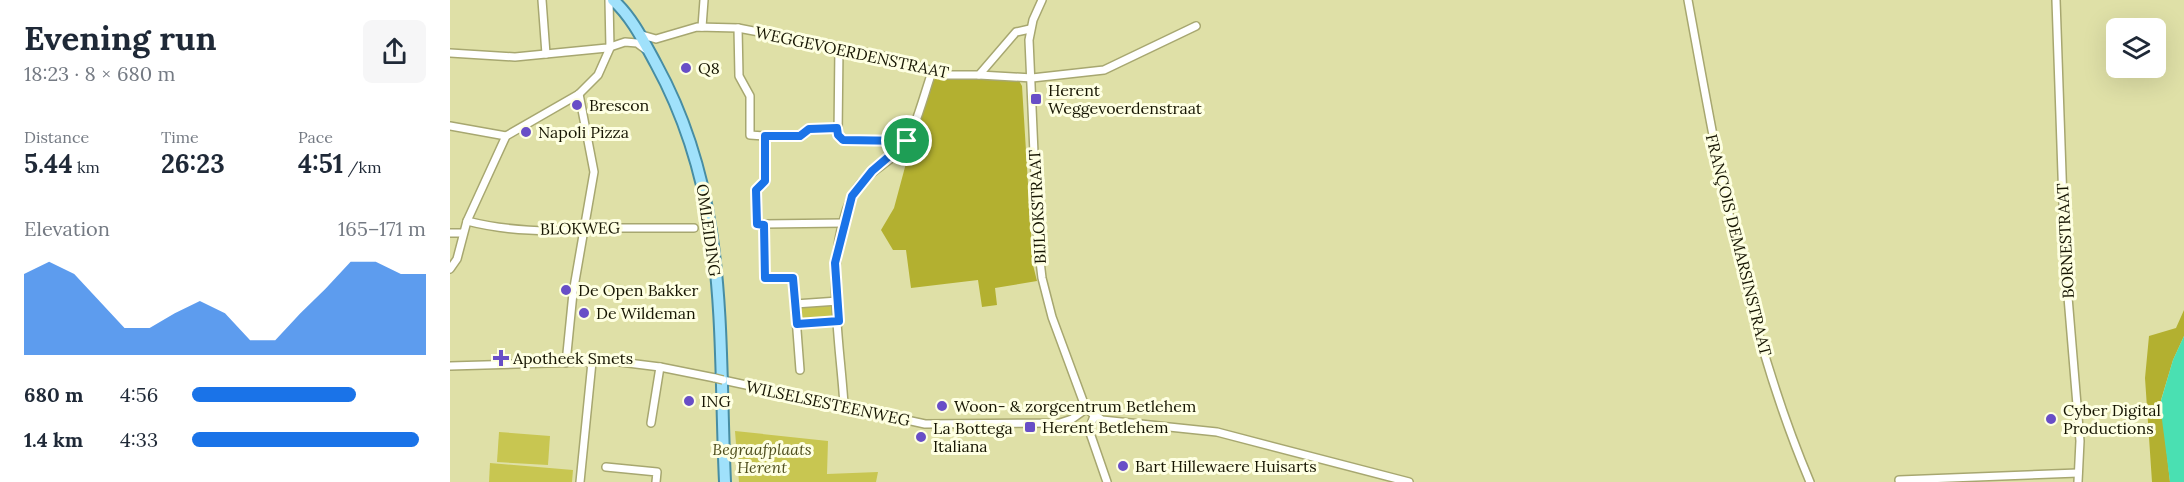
<!DOCTYPE html>
<html lang="en">
<head>
<meta charset="utf-8">
<style>
  :root { --surface:#fff; --page:#f6f6f7; --text:#1f2937; --muted:#747a83; --accent:#1a73e8 }
  body { margin:0; font-family:Lora,serif; background:var(--page); color:var(--text); height:100vh; display:flex; flex-direction:column; font-size:22px; white-space:nowrap }
  * { box-sizing:border-box; margin:0 }
  p { font-size:20px; color:var(--muted) }
  .icon { flex:none; width:33px; height:33px; fill:none; stroke:currentColor; stroke-width:2; stroke-linecap:round; stroke-linejoin:round }
  .map { position:relative; flex:1; overflow:hidden }
  .panel { display:flex; flex-direction:column; background:var(--surface); width:450px }
  .panel>* { flex:none }
  .controls { position:absolute; left:1656px; top:18px; display:grid; gap:12px }
  .controls a { display:grid; place-items:center; width:60px; height:60px; border-radius:9px; background:var(--surface); box-shadow:0 6px 24px #0002; font-size:30px }
  .pin { position:absolute; display:grid; place-items:center; width:51px; height:51px; color:#fff; margin:-26px; border:3px solid #fff; border-radius:50%; box-shadow:0 2px 6px #0007 }
  .round { display:grid; place-items:center; flex:none; width:63px; height:63px; border-radius:9px; background:var(--page) }
  .headline { display:flex; align-items:center; justify-content:space-between; height:102px; padding:0 24px }
  h1 { font-size:33px; font-weight:700; line-height:45px }
  .figures { display:grid; grid-template-columns:repeat(3,1fr); gap:9px; height:102px; padding:6px 24px }
  .figures div { display:grid; align-content:center }
  .figures b { font-size:26px; font-weight:700 }
  .figures small { font-size:16px; font-weight:400 }
  .figures p { font-size:16px }
  .chart { height:168px; padding:12px 24px }
  .chart p { display:flex; justify-content:space-between }
  .chart svg { width:100%; height:108px; margin-top:6px; fill:var(--accent); opacity:.7 }
  ul { padding:0 24px; list-style:none; font-size:20px }
  li { display:grid; grid-template-columns:96px 72px 1fr; align-items:center; height:45px }
  li i { height:15px; border-radius:8px; background:var(--accent) }
  main { display:flex; flex:1; min-height:0 }
  .map>svg:first-child { display:block }
</style>
</head>
<body>
<main>
<section class="panel">
<div class="headline"><div><h1>Evening run</h1><p>18:23 · 8 × 680 m</p></div><a class="round"><svg class="icon" aria-label="share" viewBox="0 0 24 24"><path d="M12 15V3M7 8l5-5 5 5M5 13v7h14v-7"/></svg></a></div>
<div class="figures">
<div><p>Distance</p><b>5.44<small> km</small></b></div>
<div><p>Time</p><b>26:23</b></div>
<div><p>Pace</p><b>4:51<small> /km</small></b></div>
</div>
<div class="chart"><p><span>Elevation</span>165–171 m</p>
<svg viewBox="0 0 160 44" preserveAspectRatio="none"><path d="M0 44V11L10 6L20 11L30 22L40 33L50 33L60 27L70 22L80 27L90 38L100 38L110 27L120 17L130 6L140 6L150 11L160 11V44z"/></svg>
</div>
<ul>
<li><b>680 m</b>4:56<i style="width:70%"></i></li>
<li><b>1.4 km</b>4:33<i style="width:97%"></i></li>
</ul>
</section>
<div class="map">
<svg width="1734" height="482" viewBox="0 0 1734 482">
  <rect width="100%" height="100%" fill="#dfe0a7"/>
  <!-- green -->
  <g fill="#c8c651">
    <polygon points="382,304 383,318 348,321 347,306"/>
    <polygon points="285,431 378,441 377,474 428,472 426,482 289,482"/>
    <polygon points="49,432 100,436 98,465 47,462"/>
    <polygon points="40,463 123,470 122,482 39,482"/>
  </g>
  <!-- forest -->
  <g fill="#b3b030">
    <polygon points="487,78 568,79 572,86 583,265 587,281 545,288 547,305 532,307 528,280 461,288 456,250 443,250 431,230 444,208 462,141 482,81"/>
    <polygon points="1734,310 1734,336 1723,360 1711,400 1720,482 1702,482 1695,378 1699,336 1726,328"/>
  </g>
  <!-- water -->
  <polygon fill="#4ae0b2" points="1734,336 1734,482 1720,482 1710,404 1723,360"/>
  <g fill="none" stroke-linecap="round" stroke-linejoin="round">
    <!-- street casing -->
    <g stroke="#a7a770" stroke-width="10">
      <g id="street">
        <polyline points="92,0 96,54"/>
        <polyline points="592,0 583,20 579,40 588,244 592,278 602,317 636,409 652,420 767,432 959,482"/>
        <path d="M1238,0C1268,163 1295,329 1360,482"/>
        <polyline points="1606,0 1615,261 1630,441 1628,482"/>
        <polyline points="252,27 254,0"/>
        <polyline points="288,28 289,76 300,96 300,135 315,136 316,181 306,190 307,224 314,224 315,278 343,278 350,370"/>
        <polyline points="192,35 206,39 247,27 288,28 444,58 494,75 529,75 566,32 580,29"/>
        <polyline points="389,47 388,135 393,140 457,141"/>
        <polyline points="0,53 65,57 157,48 175,42 187,43 195,49"/>
        <polyline points="529,75 582,78 654,70 746,26"/>
        <polyline points="0,126 56,136"/>
        <polyline points="315,136 349,136 359,129 387,128"/>
        <path d="M17,221C56,231 102,233 141,228H244"/>
        <polyline points="314,224 394,223"/>
        <polyline points="0,233 12,233"/>
        <polyline points="0,269 7,259 17,221 56,136 129,94 148,75 160,48 159,0"/>
        <polyline points="345,304 388,301"/>
        <polyline points="347,324 389,321"/>
        <polyline points="116,363 123,293 144,172 129,94"/>
        <polyline points="0,366 162,361 210,367 265,378"/>
        <polyline points="273,380 475,424 610,423 622,419 636,409"/>
        <path d="M394,405C390,338 373,259 402,196C414,172 439,165 455,145C464,134 476,88 482,72"/>
        <polyline points="644,416 639,430 657,482"/>
        <polyline points="201,423 210,367"/>
        <polyline points="156,467 207,472 206,482"/>
        <polyline points="1449,480 1628,473"/>
        <polyline points="130,482 142,362"/>
      </g>
    </g>
    <!-- primary casing -->
    <g stroke="#478da3" stroke-width="14">
      <path id="primary" d="M163,0C182,17 194,42 206,64C280,199 268,334 275,482"/>
    </g>
    <!-- street -->
    <use href="#street" stroke="#fff" stroke-width="7"/>
    <!-- primary -->
    <use href="#primary" stroke="#a0e1fb" stroke-width="10"/>
    <!-- street-bridge casing -->
    <g stroke="#a7a770" stroke-width="10" stroke-linecap="butt">
      <polyline id="street-bridge" points="265,378 273,380"/>
    </g>
    <!-- street-bridge -->
    <use href="#street-bridge" stroke="#fff" stroke-width="7"/>
  </g>
  <g fill="none" stroke-linecap="round" stroke-linejoin="round">
    <!-- route casing -->
    <g stroke="#fff" stroke-width="12">
      <polygon id="route" points="387,128 388,135 393,140 457,141 422,171 402,196 385,263 389,321 347,324 343,278 315,278 314,225 307,224 306,190 315,181 315,136 350,136 359,129"/>
    </g>
    <!-- route -->
    <use href="#route" stroke="#1a73e8" stroke-width="8"/>
  </g>
  <!-- markers -->
  <g fill="#684ec7" stroke="#feffe2" stroke-width="2">
    <circle cx="236" cy="68" r="6"/>
    <rect x="580" y="93" width="12" height="12" rx="3"/>
    <circle cx="127" cy="105" r="6"/>
    <circle cx="76" cy="132" r="6"/>
    <circle cx="116" cy="290" r="6"/>
    <circle cx="134" cy="313" r="6"/>
    <path d="M48 349h6v6h6v6h-6v6h-6v-6h-6v-6h6z"/>
    <circle cx="239" cy="401" r="6"/>
    <circle cx="492" cy="406" r="6"/>
    <circle cx="1601" cy="419" r="6"/>
    <rect x="574" y="421" width="12" height="12" rx="3"/>
    <circle cx="471" cy="437" r="6"/>
    <circle cx="673" cy="466" r="6"/>
  </g>
  <g text-anchor="middle" stroke-width="6" stroke-linejoin="round" paint-order="stroke">
    <!-- street labels -->
    <g font-size="16" fill="#161502" stroke="#feffe2">
      <text transform="translate(402 52) rotate(12)" y="6">WEGGEVOERDENSTRAAT</text>
      <text transform="translate(587 207) rotate(-93)" y="6">BIJLOKSTRAAT</text>
      <text transform="translate(130 228) rotate(-1)" y="6">BLOKWEG</text>
      <text transform="translate(259 230) rotate(82)" y="6">OMLEIDING</text>
      <text transform="translate(1615 241) rotate(-93)" y="6">BORNESTRAAT</text>
      <text transform="translate(1289 245) rotate(76)" y="6">FRANÇOIS DEMARSINSTRAAT</text>
      <text transform="translate(378 403) rotate(12)" y="6">WILSELSESTEENWEG</text>
    </g>
    <!-- poi labels -->
    <g font-size="16" fill="#161502" stroke="#feffe2" text-anchor="start">
      <text x="248" y="74">Q8</text>
      <text x="598" y="96">Herent<tspan x="598" dy="18">Weggevoerdenstraat</tspan></text>
      <text x="139" y="111">Brescon</text>
      <text x="88" y="138">Napoli Pizza</text>
      <text x="128" y="296">De Open Bakker</text>
      <text x="146" y="319">De Wildeman</text>
      <text x="63" y="364">Apotheek Smets</text>
      <text x="251" y="407">ING</text>
      <text x="504" y="412">Woon- &amp; zorgcentrum Betlehem</text>
      <text x="1613" y="416">Cyber Digital<tspan x="1613" dy="18">Productions</tspan></text>
      <text x="592" y="433">Herent Betlehem</text>
      <text x="483" y="434">La Bottega<tspan x="483" dy="18">Italiana</tspan></text>
      <text x="685" y="472">Bart Hillewaere Huisarts</text>
    </g>
    <!-- park labels -->
    <g font-size="16" font-style="italic" fill="#50501f" stroke="#feffe2">
      <text x="312" y="455">Begraafplaats<tspan x="312" dy="18">Herent</tspan></text>
    </g>
  </g>
</svg>
<div class="controls">
<a><svg class="icon" aria-label="layers" viewBox="0 0 24 24"><path d="M12 4l9 5-9 5-9-5zM3 14l9 5 9-5"/></svg></a>
</div>
<div class="pin" style="left:457px;top:141px;background:#1e9e55"><svg class="icon" aria-label="arrive" viewBox="0 0 24 24"><path d="M6 21V4h12l-3 4 3 4H6"/></svg></div>
</div>
</main>
</body>
</html>
